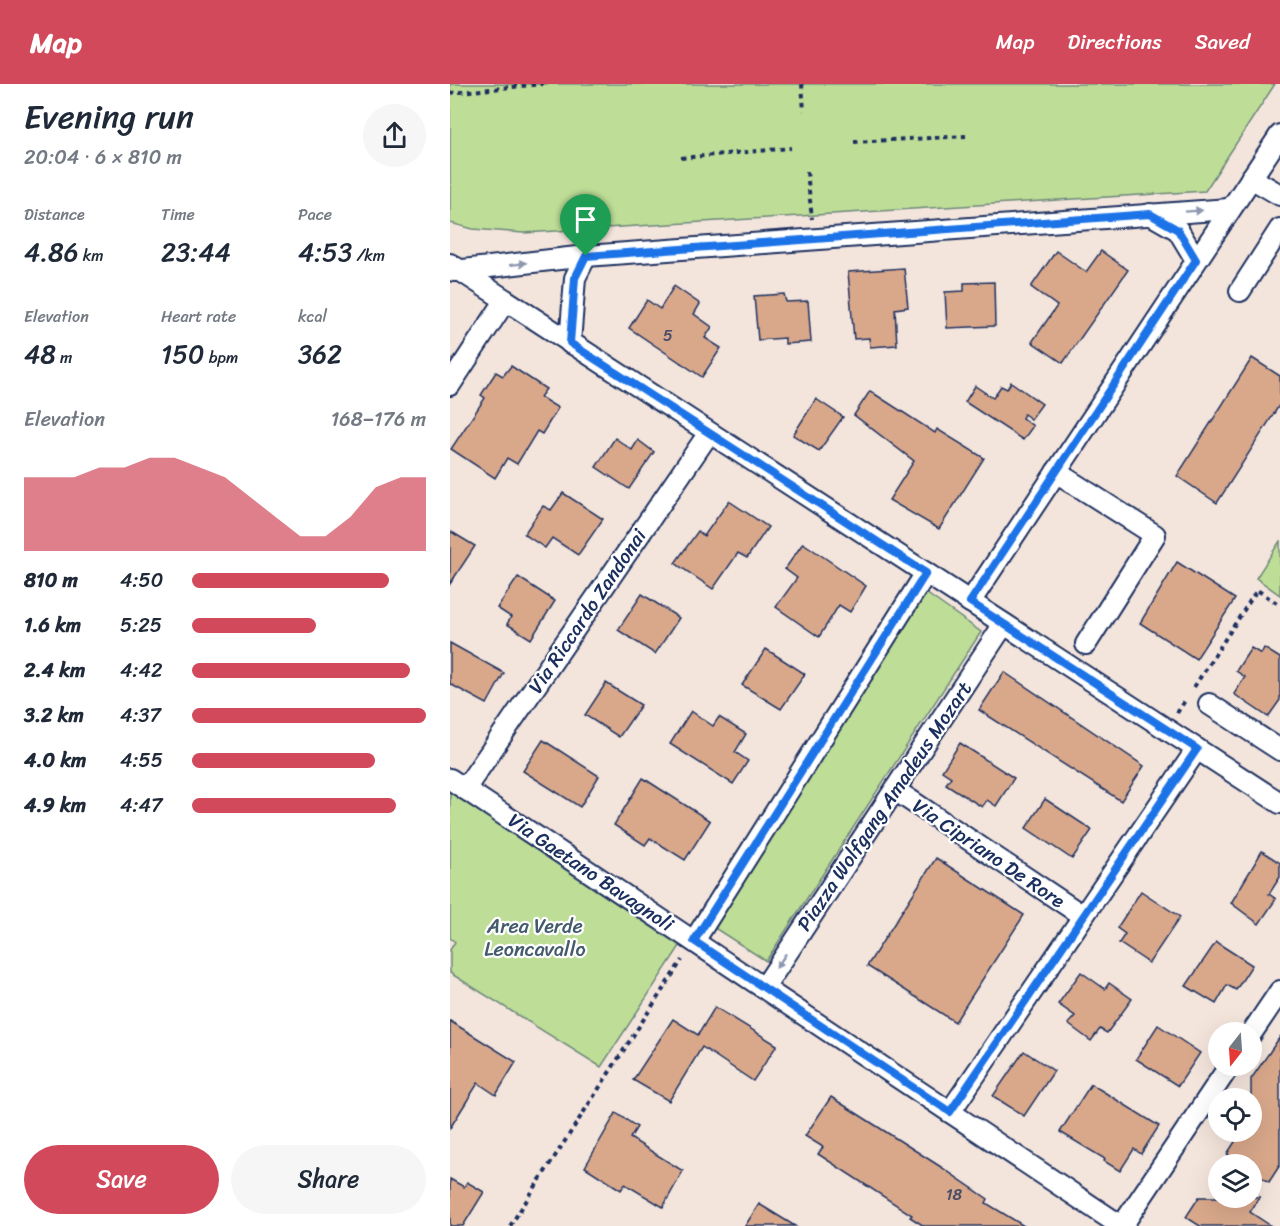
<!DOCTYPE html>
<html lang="en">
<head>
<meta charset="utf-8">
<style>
  :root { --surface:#fff; --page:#f6f6f7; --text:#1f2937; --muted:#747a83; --accent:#d1495b }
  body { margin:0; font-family:Sriracha,sans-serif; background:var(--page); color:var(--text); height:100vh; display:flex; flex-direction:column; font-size:22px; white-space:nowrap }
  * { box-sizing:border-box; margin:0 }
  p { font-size:20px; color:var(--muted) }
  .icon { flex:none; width:33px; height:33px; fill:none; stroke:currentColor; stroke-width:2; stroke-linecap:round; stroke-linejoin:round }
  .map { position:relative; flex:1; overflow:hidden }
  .sheet { display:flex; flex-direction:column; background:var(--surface); width:450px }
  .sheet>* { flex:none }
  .needle { width:39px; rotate:197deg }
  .fabs { position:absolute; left:758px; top:938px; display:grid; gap:12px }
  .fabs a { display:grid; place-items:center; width:54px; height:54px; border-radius:50%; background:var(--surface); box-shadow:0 6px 24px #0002; font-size:30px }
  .pin { position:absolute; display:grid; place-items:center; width:51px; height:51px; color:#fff; margin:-62px -26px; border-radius:50% 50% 50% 0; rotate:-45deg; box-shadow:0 0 6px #0007 }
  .pin .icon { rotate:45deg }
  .round { display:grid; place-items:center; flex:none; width:63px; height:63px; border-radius:32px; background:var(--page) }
  .summary { display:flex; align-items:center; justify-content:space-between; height:102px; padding:0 24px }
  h1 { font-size:33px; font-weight:600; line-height:45px }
  .figures { display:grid; grid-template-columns:repeat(3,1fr); gap:9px; height:102px; padding:6px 24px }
  .figures div { display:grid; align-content:center }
  .figures b { font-size:26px; font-weight:600 }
  .figures small { font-size:16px; font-weight:400 }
  .figures p { font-size:16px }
  .chart { height:168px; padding:12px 24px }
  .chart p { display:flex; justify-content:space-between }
  .chart svg { width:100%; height:108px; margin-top:6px; fill:var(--accent); opacity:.7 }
  .primary-button { display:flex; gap:12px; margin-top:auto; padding:12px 24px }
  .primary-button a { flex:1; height:69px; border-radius:36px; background:var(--accent); color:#fff; font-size:24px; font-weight:600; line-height:69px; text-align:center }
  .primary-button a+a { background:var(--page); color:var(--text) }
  ul { padding:0 24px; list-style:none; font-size:20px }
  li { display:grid; grid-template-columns:96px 72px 1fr; align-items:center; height:45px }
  li i { height:15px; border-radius:8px; background:var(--accent) }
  header { display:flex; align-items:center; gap:36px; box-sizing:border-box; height:84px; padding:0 30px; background:var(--accent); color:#fff }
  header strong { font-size:28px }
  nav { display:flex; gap:33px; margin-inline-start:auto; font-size:21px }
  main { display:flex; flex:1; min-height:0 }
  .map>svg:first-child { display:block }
</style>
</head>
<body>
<header>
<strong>Map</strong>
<nav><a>Map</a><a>Directions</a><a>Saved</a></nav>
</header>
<main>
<section class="sheet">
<div class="summary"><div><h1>Evening run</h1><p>20:04 · 6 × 810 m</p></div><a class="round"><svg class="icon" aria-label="share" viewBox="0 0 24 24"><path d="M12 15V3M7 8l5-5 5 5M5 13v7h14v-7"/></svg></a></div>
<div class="figures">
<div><p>Distance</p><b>4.86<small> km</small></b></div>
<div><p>Time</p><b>23:44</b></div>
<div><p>Pace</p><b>4:53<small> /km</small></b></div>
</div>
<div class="figures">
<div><p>Elevation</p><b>48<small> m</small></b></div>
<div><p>Heart rate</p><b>150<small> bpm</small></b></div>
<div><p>kcal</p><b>362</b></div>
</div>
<div class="chart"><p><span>Elevation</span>168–176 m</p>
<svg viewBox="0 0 160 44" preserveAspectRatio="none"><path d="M0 44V14L10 14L20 14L30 10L40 10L50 6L60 6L70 10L80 14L90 22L100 30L110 38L120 38L130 30L140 18L150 14L160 14V44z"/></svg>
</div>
<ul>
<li><b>810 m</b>4:50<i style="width:84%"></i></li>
<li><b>1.6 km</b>5:25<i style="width:53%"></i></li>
<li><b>2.4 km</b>4:42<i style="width:93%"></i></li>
<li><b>3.2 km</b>4:37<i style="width:100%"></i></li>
<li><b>4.0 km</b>4:55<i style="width:78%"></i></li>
<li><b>4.9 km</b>4:47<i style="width:87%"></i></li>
</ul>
<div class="primary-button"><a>Save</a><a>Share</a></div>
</section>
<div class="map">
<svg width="830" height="1142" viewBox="0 0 830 1142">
  <rect width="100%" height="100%" fill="#f4e5dc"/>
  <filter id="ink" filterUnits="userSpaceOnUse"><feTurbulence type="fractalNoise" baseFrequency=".0167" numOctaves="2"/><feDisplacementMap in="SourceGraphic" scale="12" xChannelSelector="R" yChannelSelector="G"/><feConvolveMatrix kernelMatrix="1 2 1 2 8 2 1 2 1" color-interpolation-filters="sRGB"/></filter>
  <g filter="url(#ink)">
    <!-- green -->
    <g fill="#bede97" stroke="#6c867a" stroke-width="1.5">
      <polygon points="0,0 825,0 755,107 74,149 23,145 0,139"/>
      <polygon points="830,457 830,511 806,494"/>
      <polygon points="476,509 531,548 316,877 263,843"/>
      <polygon points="0,707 232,859 151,983 0,889 0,866 5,858 0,854"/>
    </g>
    <!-- building -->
    <g fill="#d9a88b" stroke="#1b2f5e" stroke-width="1.5">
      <polygon points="606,167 636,188 651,167 678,186 613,279 582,258 607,222 581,203"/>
      <polygon points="454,184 458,223 445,225 447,261 420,263 419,254 404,255 398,188"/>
      <polygon points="544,198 545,242 497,244 495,208 514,207 514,199"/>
      <polygon points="224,202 250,220 244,230 262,243 255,254 271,264 252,293 179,244 197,216 210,225"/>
      <polygon points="334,210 336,218 358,217 361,258 335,260 335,254 308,256 304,212"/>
      <polygon points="802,274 830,292 830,320 767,419 727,392"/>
      <polygon points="61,282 96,305 90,313 108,324 92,350 87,347 67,380 57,374 45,394 1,365 35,314 31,311 46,288 53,292"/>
      <polygon points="561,298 592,320 581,335 574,330 572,334 583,342 573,356 515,318 525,302 543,314 551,302 557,305"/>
      <polygon points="420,307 485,349 487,345 534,374 489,445 439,416 464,377 404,331"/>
      <polygon points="366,315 393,333 369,367 343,351"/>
      <polygon points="165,354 182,366 188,356 204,368 179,405 146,383"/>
      <polygon points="113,409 153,435 128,471 102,454 95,464 74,450 93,422 101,426"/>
      <polygon points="279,417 318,443 297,474 288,469 263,505 225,479 248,447 254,452"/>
      <polygon points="0,447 25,462 0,500"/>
      <polygon points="353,459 416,502 400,528 389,521 369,553 326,523 347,494 335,485"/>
      <polygon points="727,478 785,515 746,575 690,539"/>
      <polygon points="68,493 105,517 81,555 57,540 61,533 47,524"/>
      <polygon points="192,510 229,534 205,570 168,546"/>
      <polygon points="0,559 54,589 37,620 0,600"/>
      <polygon points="801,564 811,570 814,564 830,574 830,616 818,633 784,610 795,593 786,587"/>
      <polygon points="316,565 355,590 331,625 292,601"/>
      <polygon points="554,588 694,682 671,717 529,626"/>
      <polygon points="156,599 191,621 169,653 135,631"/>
      <polygon points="241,627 263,642 269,633 296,650 285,668 298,677 283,700 220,660"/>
      <polygon points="93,656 149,692 130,723 73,687"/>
      <polygon points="510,659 564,694 546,722 537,716 532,723 496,700 501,693 492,687"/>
      <polygon points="193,694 260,737 235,776 200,754 195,761 164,741"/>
      <polygon points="595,715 642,746 622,775 576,744"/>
      <polygon points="812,767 830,779 830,793 819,810 826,815 809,840 781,819"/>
      <polygon points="486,774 574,831 505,938 417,882"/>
      <polygon points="691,807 730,833 699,879 669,859 675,850 667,844"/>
      <polygon points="766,858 802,881 786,906 777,901 766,920 736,902"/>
      <polygon points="631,888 655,905 659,899 682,915 657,949 650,945 641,957 618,940 625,932 608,920"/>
      <polygon points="265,923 327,961 303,997 252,963 219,1017 183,996 223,935 248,951"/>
      <polygon points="0,937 66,978 46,1011 28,999 0,1044"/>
      <polygon points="708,941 750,969 728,1002 686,975"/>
      <polygon points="830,953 830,1081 819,1098 801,1086 801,1080 793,1080 777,1070 792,1047 801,1047 801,995"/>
      <polygon points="574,967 604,987 574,1032 543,1012"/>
      <polygon points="641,1000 709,1042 691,1070 684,1065 670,1087 654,1077 655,1075 610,1048"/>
      <polygon points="381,1013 491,1083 538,1115 536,1119 574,1142 474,1142 460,1133 462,1131 368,1070 373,1063 355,1052"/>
      <polygon points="166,1029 187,1043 180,1054 233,1087 213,1123 175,1100 171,1106 135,1083"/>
      <polygon points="0,1095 14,1103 17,1098 34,1108 13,1142 0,1142"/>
      <polygon points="749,1113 810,1113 800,1128 821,1142 750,1142 736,1133"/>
      <polygon points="309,1120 345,1142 295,1142"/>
    </g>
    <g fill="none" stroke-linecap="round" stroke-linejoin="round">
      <!-- minor casing -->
      <g stroke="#1b2f5e" stroke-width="24">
        <g id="minor">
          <polyline points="801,94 830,111"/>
          <polyline points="700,130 728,146 746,176"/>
          <polyline points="0,180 830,719"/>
          <polyline points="4,187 136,172 779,125"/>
          <polyline points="790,207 830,145"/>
          <polyline points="120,259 125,194 136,172"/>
          <polyline points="0,301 55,217"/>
          <polyline points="606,388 705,451 636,560"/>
          <polyline points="520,518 830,51"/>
          <polyline points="759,620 830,666"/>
          <polyline points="0,695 671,1142"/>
          <polyline points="15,705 259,349"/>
          <polyline points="445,706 633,832"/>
          <polyline points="244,857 476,489"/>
          <polyline points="314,904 554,540"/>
          <polyline points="801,950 830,907"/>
          <polyline points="500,1028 747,665"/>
          <polyline points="672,1142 780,981"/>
        </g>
      </g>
      <!-- path -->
      <g stroke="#1b2f5e" stroke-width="4" stroke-dasharray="4.5 4.5" stroke-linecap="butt">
        <polyline points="352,0 354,27"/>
        <polyline points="0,9 93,0"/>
        <polyline points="404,58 516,52"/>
        <polyline points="231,74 341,64"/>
        <polyline points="357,88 362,135"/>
        <polyline points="744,603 807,506 830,521"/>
        <polyline points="727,629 736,615"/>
        <polyline points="60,1142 232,876"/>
      </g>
      <!-- minor -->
      <use href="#minor" stroke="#fff" stroke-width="20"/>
    </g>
    <!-- one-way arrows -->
    <defs><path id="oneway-solid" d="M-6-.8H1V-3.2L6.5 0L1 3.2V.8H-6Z" transform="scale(1.5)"/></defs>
    <g fill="#8d97ae">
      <use href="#oneway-solid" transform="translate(744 127) rotate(-4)"/>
      <use href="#oneway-solid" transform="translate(68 180) rotate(-7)"/>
      <use href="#oneway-solid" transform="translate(331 877) rotate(124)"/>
    </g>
  </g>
  <g fill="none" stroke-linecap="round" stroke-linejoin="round" filter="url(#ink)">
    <!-- route casing -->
    <g stroke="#fff" stroke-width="12">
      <polygon id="route" points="700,130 728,146 746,176 520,518 747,665 500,1028 244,857 476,489 120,259 125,194 136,172"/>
    </g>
    <!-- route -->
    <use href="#route" stroke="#1a73e8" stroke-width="8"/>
  </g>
  <g text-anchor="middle" stroke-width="4.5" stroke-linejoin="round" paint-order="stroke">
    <!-- number labels -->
    <g font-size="16" fill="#4a4d69">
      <text x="218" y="257">5</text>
      <text x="504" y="1116">18</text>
    </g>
    <!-- street labels -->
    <g font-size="20" fill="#1b2f5e" stroke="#fff">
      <text transform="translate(137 527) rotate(-56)" y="7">Via Riccardo Zandonai</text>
      <text transform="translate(434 722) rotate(-56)" y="7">Piazza Wolfgang Amadeus Mozart</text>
      <text transform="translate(539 769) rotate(34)" y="7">Via Cipriano De Rore</text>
      <text transform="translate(141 788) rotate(34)" y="7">Via Gaetano Bavagnoli</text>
    </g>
    <!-- park labels -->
    <g font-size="20" fill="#445b6c" stroke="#fff">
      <text x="85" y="849">Area Verde<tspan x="85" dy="23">Leoncavallo</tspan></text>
    </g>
  </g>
</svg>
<div class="fabs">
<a><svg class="needle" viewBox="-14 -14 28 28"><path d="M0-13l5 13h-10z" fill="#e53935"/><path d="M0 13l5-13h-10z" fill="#747a83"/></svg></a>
<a><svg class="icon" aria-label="locate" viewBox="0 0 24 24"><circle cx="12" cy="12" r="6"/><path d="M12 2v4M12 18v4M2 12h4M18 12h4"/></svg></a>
<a><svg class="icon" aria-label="layers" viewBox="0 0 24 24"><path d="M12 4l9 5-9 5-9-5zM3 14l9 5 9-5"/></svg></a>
</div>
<div class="pin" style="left:136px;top:172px;background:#1e9e55"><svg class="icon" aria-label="arrive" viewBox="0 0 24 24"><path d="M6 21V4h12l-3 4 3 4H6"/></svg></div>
</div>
</main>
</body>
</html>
